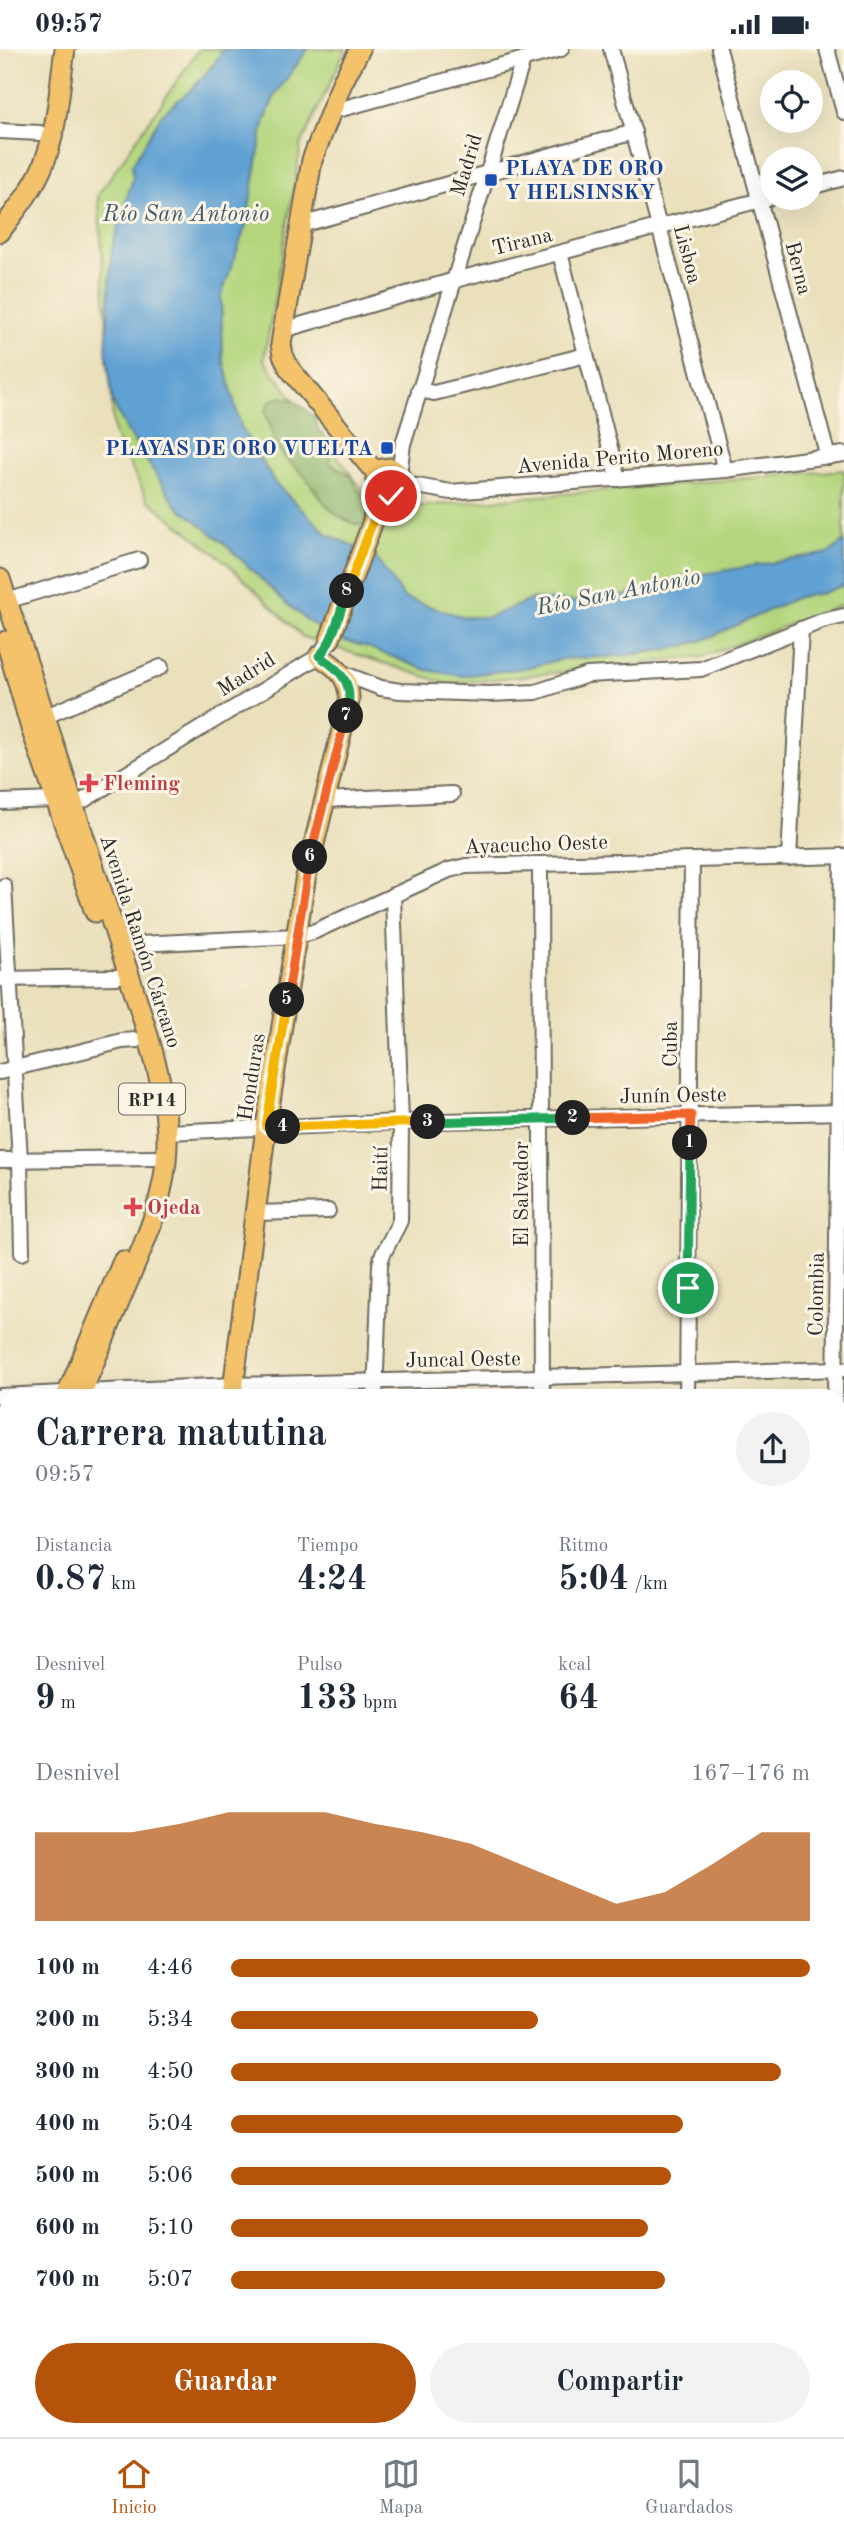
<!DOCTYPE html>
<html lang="es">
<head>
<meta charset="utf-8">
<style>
  :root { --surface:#fff; --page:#f2f2f3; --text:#1f2937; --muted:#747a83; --line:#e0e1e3; --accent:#b45309 }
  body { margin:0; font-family:"Old Standard TT",serif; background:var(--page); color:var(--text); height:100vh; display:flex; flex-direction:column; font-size:26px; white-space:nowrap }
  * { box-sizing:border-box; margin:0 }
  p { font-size:23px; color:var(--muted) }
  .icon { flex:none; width:38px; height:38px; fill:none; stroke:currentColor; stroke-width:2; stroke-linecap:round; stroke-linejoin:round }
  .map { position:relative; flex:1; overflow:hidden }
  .sheet { position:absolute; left:0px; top:1340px; width:845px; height:1048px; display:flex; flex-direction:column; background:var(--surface); border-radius:21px 21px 0 0; box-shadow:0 7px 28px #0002 }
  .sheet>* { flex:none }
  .fabs { position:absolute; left:760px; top:21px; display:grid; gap:14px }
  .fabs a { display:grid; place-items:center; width:63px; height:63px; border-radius:50%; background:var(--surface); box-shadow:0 7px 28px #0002; font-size:35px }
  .pin { position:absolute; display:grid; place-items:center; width:60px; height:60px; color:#fff; margin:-30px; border:4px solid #fff; border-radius:50%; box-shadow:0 2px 7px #0007 }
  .km { position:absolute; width:35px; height:35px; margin:-18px; border-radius:50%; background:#222; color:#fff; font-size:19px; line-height:35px; text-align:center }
  .round { display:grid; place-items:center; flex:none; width:74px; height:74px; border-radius:37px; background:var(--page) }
  .overview { display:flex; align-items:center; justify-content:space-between; height:119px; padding:0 35px }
  h1 { font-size:38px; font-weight:600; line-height:52px }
  .stats { display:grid; grid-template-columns:repeat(3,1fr); gap:10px; height:119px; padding:7px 35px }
  .stats div { display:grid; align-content:center }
  .stats b { font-size:35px; font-weight:600 }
  .stats small { font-size:19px; font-weight:400 }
  .stats p { font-size:19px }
  .chart { height:196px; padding:14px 35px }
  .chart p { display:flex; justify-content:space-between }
  .chart svg { width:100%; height:126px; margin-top:7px; fill:var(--accent); opacity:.7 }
  .action { display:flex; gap:14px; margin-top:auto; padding:14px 35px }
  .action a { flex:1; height:80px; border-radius:42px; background:var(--accent); color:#fff; font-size:28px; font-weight:600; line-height:80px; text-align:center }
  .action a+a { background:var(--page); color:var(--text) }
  ul { padding:0 35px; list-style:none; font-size:23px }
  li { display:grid; grid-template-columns:112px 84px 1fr; align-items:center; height:52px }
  li i { height:18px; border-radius:9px; background:var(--accent) }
  .status { display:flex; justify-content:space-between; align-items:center; height:49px; padding:0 35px; background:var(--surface); direction:ltr }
  .status svg { height:19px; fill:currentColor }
  .menu { display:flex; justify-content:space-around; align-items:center; height:98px; border-top:2px solid var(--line); background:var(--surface); font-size:19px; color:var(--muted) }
  .menu a { display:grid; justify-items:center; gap:4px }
  .menu .selected { color:var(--accent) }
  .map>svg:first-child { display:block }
</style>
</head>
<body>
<div class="status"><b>09:57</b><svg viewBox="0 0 49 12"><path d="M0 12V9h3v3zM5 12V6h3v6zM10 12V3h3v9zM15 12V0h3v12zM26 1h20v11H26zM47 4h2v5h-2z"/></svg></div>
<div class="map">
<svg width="844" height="2388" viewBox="0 0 844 2388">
  <rect width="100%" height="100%" fill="#fcf5e5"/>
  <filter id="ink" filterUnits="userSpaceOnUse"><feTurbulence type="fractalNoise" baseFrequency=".0143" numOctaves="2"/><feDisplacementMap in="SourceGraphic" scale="14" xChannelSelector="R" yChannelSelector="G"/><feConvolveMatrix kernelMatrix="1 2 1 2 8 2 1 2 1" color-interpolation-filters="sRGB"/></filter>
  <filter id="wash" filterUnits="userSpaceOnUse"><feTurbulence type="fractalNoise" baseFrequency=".00686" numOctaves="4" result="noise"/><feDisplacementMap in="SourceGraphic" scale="28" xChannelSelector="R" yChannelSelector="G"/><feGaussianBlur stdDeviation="1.57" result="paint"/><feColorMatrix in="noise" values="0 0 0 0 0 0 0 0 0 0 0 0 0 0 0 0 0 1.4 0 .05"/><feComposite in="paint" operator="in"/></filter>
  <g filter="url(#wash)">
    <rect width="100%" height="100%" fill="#eae0bc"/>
    <!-- green -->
    <polygon fill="#b4d57d" stroke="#708054" stroke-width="2" points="199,0 346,0 301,96 264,311 366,445 423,457 844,421 844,555 702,608 448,635 303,588 227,514 148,451 114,385 98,146"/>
    <!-- forest -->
    <path fill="#8fb66c" stroke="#5d704c" stroke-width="2" d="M283,348L295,352L316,369L318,381C330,391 333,398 329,413L352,428L357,440L374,459L362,477C329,468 324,452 305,428C297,418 284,411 278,399C272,388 271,374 265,363L271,351Z"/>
    <!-- water -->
    <polygon fill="#60a1d3" stroke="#46667f" stroke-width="2" points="223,0 308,0 275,46 264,74 246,176 221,248 223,309 241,378 275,434 328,486 374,506 404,549 463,568 489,568 532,550 601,554 680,529 829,504 844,492 844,536 823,544 798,548 704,591 675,599 624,607 563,610 525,619 463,627 426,621 370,599 335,589 309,573 287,555 225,495 176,456 128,383 113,354 106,301 112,199 133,129 132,116 162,65 193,39 214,15"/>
  </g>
  <g filter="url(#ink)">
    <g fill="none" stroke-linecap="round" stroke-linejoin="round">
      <!-- minor casing -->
      <g stroke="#6e6a5e" stroke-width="18">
        <g id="minor">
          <polyline points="611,0 725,421"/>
          <polyline points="719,0 828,408"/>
          <polyline points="827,0 844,63"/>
          <polyline points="330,63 561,0"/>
          <polyline points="0,82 40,84"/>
          <polyline points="810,138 844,129"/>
          <polyline points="301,176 634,83"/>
          <polyline points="560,204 618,430"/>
          <polyline points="283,281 455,231 772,148"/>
          <polyline points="419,341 434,344 586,306"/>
          <polyline points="399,426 403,395 523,11"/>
          <polyline points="400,434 451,443 725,421 844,405"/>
          <polyline points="7,552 139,511"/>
          <polyline points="342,624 381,639 400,642 490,645 536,643 587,626 701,620 822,572 844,567"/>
          <polyline points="44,668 161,618"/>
          <polyline points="324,751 452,745"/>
          <polyline points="0,753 55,751 72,756 84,751 319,607 330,590"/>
          <polyline points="789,809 801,580"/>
          <polyline points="540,816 542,1348"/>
          <polyline points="4,837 20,1111 22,1204"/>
          <polyline points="118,896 297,887 313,883 449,821 466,817 844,807"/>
          <polyline points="0,930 117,928"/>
          <polyline points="0,1023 122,992 137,991"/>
          <polyline points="167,1083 401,1073 844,1063"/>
          <polyline points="0,1111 155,1109"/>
          <polyline points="255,1164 328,1162"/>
          <polyline points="0,1347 233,1336 844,1320"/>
          <polyline points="375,1348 380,1216 382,1207 400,1172 401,1073 393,846"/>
          <polyline points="687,1348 692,811"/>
          <polyline points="835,1348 842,807"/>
          <polyline points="0,1517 7,1517"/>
          <polyline points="838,1620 844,1620"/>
          <polyline points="0,1748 7,1748"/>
          <polyline points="838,1768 844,1767"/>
          <polyline points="838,1912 844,1912"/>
          <polyline points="838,2302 844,2302"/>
          <polyline points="0,2320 7,2320"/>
          <polyline points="216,2388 216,2382"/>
          <polyline points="770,2388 770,2382"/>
        </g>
      </g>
      <!-- major casing -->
      <g stroke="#6e6a5e" stroke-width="23">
        <g id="major">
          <polyline points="360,0 342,34 312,111 281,295 283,306 289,319 369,416 378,423"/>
          <path d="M0,183C15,162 32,142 42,119C58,82 59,39 65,0"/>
          <path d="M0,530L139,957C153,1003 168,1049 167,1097C166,1150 143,1197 123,1244C109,1278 94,1313 80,1348"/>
          <polyline points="330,590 373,472 400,434 399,426 391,419 383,420 376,426 377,445 373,472"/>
          <polyline points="6,592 31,679 95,863"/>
          <polyline points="66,1348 123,1212"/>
          <path d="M232,1348L266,1078L305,832L349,652C350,629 337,618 319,607"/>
          <polyline points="0,1623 7,1586"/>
          <polyline points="0,1703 7,1670"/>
          <polyline points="456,2388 463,2382"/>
        </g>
      </g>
      <!-- minor -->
      <use href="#minor" stroke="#fff" stroke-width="14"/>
      <!-- major -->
      <use href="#major" stroke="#f3c26a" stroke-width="19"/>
    </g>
  </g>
  <g fill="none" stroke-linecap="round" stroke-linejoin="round" filter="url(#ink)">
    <!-- split-1 casing -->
    <g stroke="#fff" stroke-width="14">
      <polyline id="split-1" points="688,1239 690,1094"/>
    </g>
    <!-- split-2 casing -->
    <g stroke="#fff" stroke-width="14">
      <polyline id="split-2" points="573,1069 691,1066 690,1094"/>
    </g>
    <!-- split-3 casing -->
    <g stroke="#fff" stroke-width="14">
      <polyline id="split-3" points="428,1073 573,1069"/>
    </g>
    <!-- split-4 casing -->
    <g stroke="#fff" stroke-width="14">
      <polyline id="split-4" points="283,1078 428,1073"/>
    </g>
    <!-- split-5 casing -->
    <g stroke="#fff" stroke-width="14">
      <polyline id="split-5" points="283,1078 266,1078 287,951"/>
    </g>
    <!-- split-6 casing -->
    <g stroke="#fff" stroke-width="14">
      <polyline id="split-6" points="287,951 310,808"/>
    </g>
    <!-- split-7 casing -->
    <g stroke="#fff" stroke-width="14">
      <polyline id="split-7" points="310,808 346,667"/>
    </g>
    <!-- split-8 casing -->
    <g stroke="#fff" stroke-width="14">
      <path id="split-8" d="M346,667C355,637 344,623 319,607C333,595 341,559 347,542"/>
    </g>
    <!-- split-9 casing -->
    <g stroke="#fff" stroke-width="14">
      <polyline id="split-9" points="347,542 373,472 391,447"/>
    </g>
    <!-- split-1 -->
    <use href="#split-1" stroke="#22a559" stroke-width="9"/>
    <!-- split-2 -->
    <use href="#split-2" stroke="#f0652b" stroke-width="9"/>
    <!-- split-3 -->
    <use href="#split-3" stroke="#22a559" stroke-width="9"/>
    <!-- split-4 -->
    <use href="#split-4" stroke="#f5b400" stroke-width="9"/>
    <!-- split-5 -->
    <use href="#split-5" stroke="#f5b400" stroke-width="9"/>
    <!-- split-6 -->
    <use href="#split-6" stroke="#f0652b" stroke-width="9"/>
    <!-- split-7 -->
    <use href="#split-7" stroke="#f0652b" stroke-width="9"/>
    <!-- split-8 -->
    <use href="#split-8" stroke="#22a559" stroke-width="9"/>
    <!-- split-9 -->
    <use href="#split-9" stroke="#f5b400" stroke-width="9"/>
  </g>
  <!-- markers -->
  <g fill="#1a4fb4" stroke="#fcf5e5" stroke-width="2.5">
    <rect x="484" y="124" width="14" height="14" rx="3.5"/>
    <rect x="380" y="392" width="14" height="14" rx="3.5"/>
  </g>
  <g fill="#e0444e" stroke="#fcf5e5" stroke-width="2.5">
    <path d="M85.5 723.5h7v7h7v7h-7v7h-7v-7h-7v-7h7z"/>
    <path d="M129.5 1147.5h7v7h7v7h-7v7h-7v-7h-7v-7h7z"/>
  </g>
  <g text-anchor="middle" stroke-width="6" stroke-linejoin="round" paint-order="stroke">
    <!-- shield labels -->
    <rect fill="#fcf5e5" stroke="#6a6863" stroke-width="2" x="119" y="1034.5" width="66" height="31" rx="5"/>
    <g font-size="19" font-weight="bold" fill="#2b2b2b">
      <text x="152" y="1057">RP14</text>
    </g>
    <!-- street labels -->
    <g font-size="21" fill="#2b2b2b" stroke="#fcf5e5">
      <text transform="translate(466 116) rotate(-73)" y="7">Madrid</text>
      <text transform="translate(522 192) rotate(-14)" y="7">Tirana</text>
      <text transform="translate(688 205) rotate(75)" y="7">Lisboa</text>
      <text transform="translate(799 219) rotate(75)" y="7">Berna</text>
      <text transform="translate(620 408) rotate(-5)" y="7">Avenida Perito Moreno</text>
      <text transform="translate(246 625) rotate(-32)" y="7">Madrid</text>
      <text transform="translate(536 795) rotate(-2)" y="7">Ayacucho Oeste</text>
      <text transform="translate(141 892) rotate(72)" y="7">Avenida Ramón Cárcano</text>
      <text transform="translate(670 995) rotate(-90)" y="7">Cuba</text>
      <text transform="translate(251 1028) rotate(-81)" y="7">Honduras</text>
      <text transform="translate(673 1046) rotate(-1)" y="7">Junín Oeste</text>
      <text transform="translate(380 1120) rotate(-89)" y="7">Haití</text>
      <text transform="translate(521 1145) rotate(-90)" y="7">El Salvador</text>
      <text transform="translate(816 1245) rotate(-89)" y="7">Colombia</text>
      <text transform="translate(463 1310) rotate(-1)" y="7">Juncal Oeste</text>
    </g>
    <!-- transit labels -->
    <g font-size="21" font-weight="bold" fill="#164399" stroke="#fcf5e5" text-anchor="start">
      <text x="505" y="126">PLAYA DE ORO<tspan x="505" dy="24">Y HELSINSKY</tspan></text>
      <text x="373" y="406" text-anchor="end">PLAYAS DE ORO VUELTA</text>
    </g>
    <!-- health labels -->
    <g font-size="21" font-weight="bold" fill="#be3a42" stroke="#fcf5e5" text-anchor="start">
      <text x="103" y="741">Fleming</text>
      <text x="147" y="1165">Ojeda</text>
    </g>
    <!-- water labels -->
    <g font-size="23" font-style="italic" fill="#405a6e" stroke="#fcf5e5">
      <text x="186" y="172">Río San Antonio</text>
      <text transform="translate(618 542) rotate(-11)" y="8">Río San Antonio</text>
    </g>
  </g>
</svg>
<div class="fabs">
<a><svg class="icon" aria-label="locate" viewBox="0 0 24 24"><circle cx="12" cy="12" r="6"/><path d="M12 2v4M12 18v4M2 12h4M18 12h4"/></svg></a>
<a><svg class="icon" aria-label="layers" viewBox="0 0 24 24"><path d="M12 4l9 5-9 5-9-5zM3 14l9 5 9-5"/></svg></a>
</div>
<div class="pin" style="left:688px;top:1239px;background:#1e9e55"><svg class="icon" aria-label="arrive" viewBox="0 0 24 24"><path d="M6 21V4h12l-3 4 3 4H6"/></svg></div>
<div class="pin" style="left:391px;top:447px;background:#d93025"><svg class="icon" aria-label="check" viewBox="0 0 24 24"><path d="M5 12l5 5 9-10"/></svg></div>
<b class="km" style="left:690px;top:1094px">1</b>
<b class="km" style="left:573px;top:1069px">2</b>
<b class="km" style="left:428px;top:1073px">3</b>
<b class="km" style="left:283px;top:1078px">4</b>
<b class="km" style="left:287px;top:951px">5</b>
<b class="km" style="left:310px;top:808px">6</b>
<b class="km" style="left:346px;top:667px">7</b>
<b class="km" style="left:347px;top:542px">8</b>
<section class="sheet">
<div class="overview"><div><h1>Carrera matutina</h1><p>09:57</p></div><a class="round"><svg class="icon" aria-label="share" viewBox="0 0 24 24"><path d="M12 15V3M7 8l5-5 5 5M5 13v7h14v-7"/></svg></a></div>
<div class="stats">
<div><p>Distancia</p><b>0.87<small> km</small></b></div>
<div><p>Tiempo</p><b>4:24</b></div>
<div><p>Ritmo</p><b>5:04<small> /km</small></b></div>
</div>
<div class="stats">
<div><p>Desnivel</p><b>9<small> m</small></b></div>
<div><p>Pulso</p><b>133<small> bpm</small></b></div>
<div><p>kcal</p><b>64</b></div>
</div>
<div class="chart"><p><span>Desnivel</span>167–176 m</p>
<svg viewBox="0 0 160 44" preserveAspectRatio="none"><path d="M0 44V13L10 13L20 13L30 10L40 6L50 6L60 6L70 10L80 13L90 17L100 24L110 31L120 38L130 34L140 24L150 13L160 13V44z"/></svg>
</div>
<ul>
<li><b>100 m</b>4:46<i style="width:100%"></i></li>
<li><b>200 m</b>5:34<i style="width:53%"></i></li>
<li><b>300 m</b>4:50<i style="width:95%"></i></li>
<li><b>400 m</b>5:04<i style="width:78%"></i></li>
<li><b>500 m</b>5:06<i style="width:76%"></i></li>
<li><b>600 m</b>5:10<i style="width:72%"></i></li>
<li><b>700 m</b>5:07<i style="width:75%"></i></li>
</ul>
<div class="action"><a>Guardar</a><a>Compartir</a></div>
</section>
</div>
<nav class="menu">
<a class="selected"><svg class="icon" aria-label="home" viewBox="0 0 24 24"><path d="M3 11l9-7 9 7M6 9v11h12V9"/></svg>Inicio</a>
<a><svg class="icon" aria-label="map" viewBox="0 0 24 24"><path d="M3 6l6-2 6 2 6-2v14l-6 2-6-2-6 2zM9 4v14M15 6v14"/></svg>Mapa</a>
<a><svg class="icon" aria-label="saved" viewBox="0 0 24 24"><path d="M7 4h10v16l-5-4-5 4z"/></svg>Guardados</a>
</nav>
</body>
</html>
